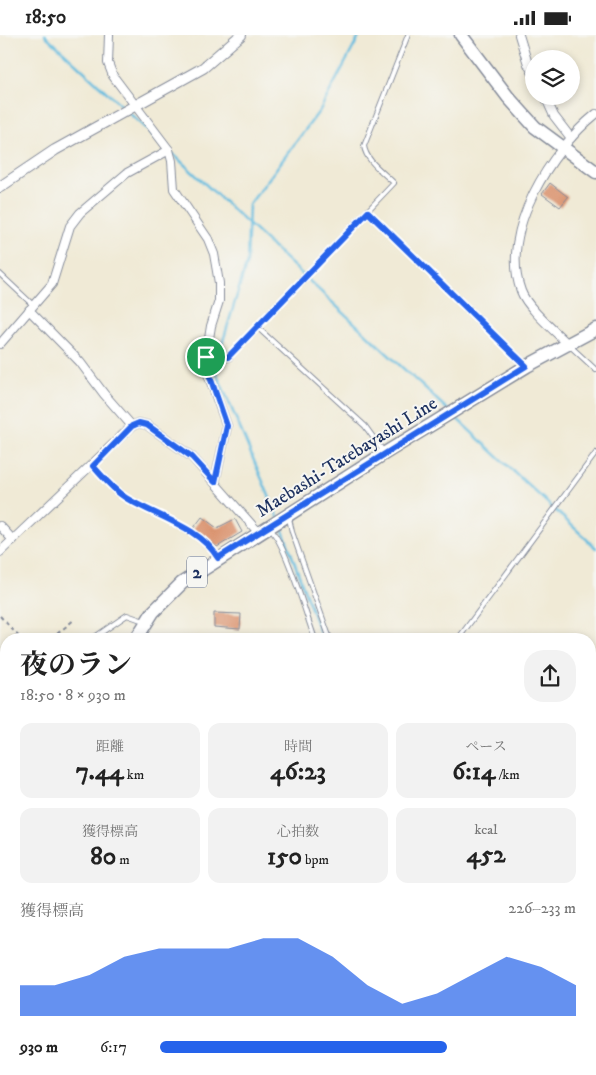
<!DOCTYPE html>
<html lang="ja">
<head>
<meta charset="utf-8">
<style>
  :root { --surface:#fff; --page:#f2f2f2; --text:#222; --muted:#767676; --accent:#2563eb }
  body { margin:0; font-family:"IM FELL DW Pica","Noto Serif JP",serif; background:var(--page); color:var(--text); height:100vh; display:flex; flex-direction:column; font-size:19px; white-space:nowrap }
  * { box-sizing:border-box; margin:0 }
  p { font-size:16px; color:var(--muted) }
  .icon { flex:none; width:28px; height:28px; fill:none; stroke:currentColor; stroke-width:2; stroke-linecap:round; stroke-linejoin:round }
  .map { position:relative; flex:1; overflow:hidden }
  .drawer { position:absolute; left:0px; top:598px; width:596px; height:442px; display:flex; flex-direction:column; background:var(--surface); border-radius:20px 20px 0 0; box-shadow:0 2px 8px #0003 }
  .drawer>* { flex:none }
  .fabs { position:absolute; left:525px; top:15px; display:grid; gap:10px }
  .fabs a { display:grid; place-items:center; width:55px; height:55px; border-radius:50%; background:var(--surface); box-shadow:0 2px 8px #0003; font-size:25px }
  .pin { position:absolute; display:grid; place-items:center; width:42px; height:42px; color:#fff; margin:-21px; border:2px solid #fff; border-radius:50%; box-shadow:0 1px 5px #0007 }
  .round { display:grid; place-items:center; flex:none; width:52px; height:52px; border-radius:20px; background:var(--page) }
  .overview { display:flex; align-items:center; justify-content:space-between; height:85px; padding:0 20px }
  h1 { font-size:28px; font-weight:700; line-height:38px }
  .figures { display:grid; grid-template-columns:repeat(3,1fr); gap:8px; height:85px; padding:5px 20px }
  .figures div { display:grid; align-content:center; border-radius:12px; background:var(--page); text-align:center }
  .figures b { font-size:25px; font-weight:700 }
  .figures small { font-size:14px; font-weight:400 }
  .figures p { font-size:14px }
  .chart { height:140px; padding:10px 20px }
  .chart p { display:flex; justify-content:space-between }
  .chart svg { width:100%; height:90px; margin-top:5px; fill:var(--accent); opacity:.7 }
  ul { padding:0 20px; list-style:none; font-size:16px }
  li { display:grid; grid-template-columns:80px 60px 1fr; align-items:center; height:38px }
  li i { height:12px; border-radius:6px; background:var(--accent) }
  .status { display:flex; justify-content:space-between; align-items:center; height:35px; padding:0 25px; background:var(--surface); direction:ltr }
  .status svg { height:14px; fill:currentColor }
  .map>svg:first-child { display:block }
</style>
</head>
<body>
<div class="status"><b>18:50</b><svg viewBox="0 0 49 12"><path d="M0 12V9h3v3zM5 12V6h3v6zM10 12V3h3v9zM15 12V0h3v12zM26 1h20v11H26zM47 4h2v5h-2z"/></svg></div>
<div class="map">
<svg width="596" height="1040" viewBox="0 0 596 1040">
  <rect width="100%" height="100%" fill="#f6f6f2"/>
  <filter id="ink" filterUnits="userSpaceOnUse"><feTurbulence type="fractalNoise" baseFrequency=".02" numOctaves="2"/><feDisplacementMap in="SourceGraphic" scale="10" xChannelSelector="R" yChannelSelector="G"/><feConvolveMatrix kernelMatrix="1 2 1 2 8 2 1 2 1" color-interpolation-filters="sRGB"/></filter>
  <filter id="wash" filterUnits="userSpaceOnUse"><feTurbulence type="fractalNoise" baseFrequency=".0096" numOctaves="4" result="noise"/><feDisplacementMap in="SourceGraphic" scale="20" xChannelSelector="R" yChannelSelector="G"/><feGaussianBlur stdDeviation="1.12" result="paint"/><feColorMatrix in="noise" values="0 0 0 0 0 0 0 0 0 0 0 0 0 0 0 0 0 1.4 0 .05"/><feComposite in="paint" operator="in"/></filter>
  <g filter="url(#wash)">
    <rect width="100%" height="100%" fill="#f0ead6"/>
    <g fill="none" stroke-linecap="round" stroke-linejoin="round">
      <!-- stream -->
      <g stroke="#62bcdf" stroke-width="2.5">
        <polyline points="45,0 125,74"/>
        <polyline points="129,78 156,103"/>
        <polyline points="173,119 449,376"/>
        <polyline points="454,381 596,513"/>
        <polyline points="278,482 216,337 216,329 247,227 249,170 320,75 360,0"/>
        <polyline points="281,490 322,604"/>
        <polyline points="590,622 596,622"/>
        <polyline points="590,718 596,723"/>
        <polyline points="590,911 596,916"/>
        <polyline points="95,1040 100,1034"/>
      </g>
    </g>
    <g id="blocks">
      <!-- building -->
      <g fill="#da936e">
        <polygon points="550,148 568,162 560,172 542,159"/>
        <polygon points="202,482 217,493 235,484 242,497 217,512 193,494"/>
        <polygon points="214,578 241,579 240,594 214,592"/>
      </g>
    </g>
  </g>
  <g filter="url(#ink)">
    <use href="#blocks" fill-opacity="0" stroke="#868c9a" stroke-width="1"/>
    <g fill="none" stroke-linecap="round" stroke-linejoin="round">
      <!-- service casing -->
      <g stroke="#868c9a" stroke-width="6">
        <g id="service">
          <polyline points="368,177 525,329"/>
          <polyline points="0,239 33,270"/>
          <polyline points="257,292 365,391 383,416"/>
          <polyline points="569,310 596,335"/>
          <path d="M228,322L394,148C383,137 366,126 364,111L408,0"/>
          <polyline points="289,483 292,497 330,604"/>
          <path d="M271,495C286,510 306,580 315,604"/>
          <polyline points="92,604 127,580 144,586"/>
          <polyline points="458,604 596,418"/>
          <polyline points="432,1040 437,1034"/>
        </g>
      </g>
      <!-- minor casing -->
      <g stroke="#868c9a" stroke-width="10">
        <g id="minor">
          <polyline points="109,0 108,28 113,41 169,115 172,126 174,154 208,204 214,219 219,248 219,266 211,291 206,322 207,336 227,391 215,447"/>
          <polyline points="519,0 528,29 534,40"/>
          <polyline points="545,61 554,81 571,103"/>
          <polyline points="29,275 80,327 104,359 132,391"/>
          <polyline points="0,309 52,249 70,191 80,178 127,138 169,115"/>
          <path d="M569,310C556,297 527,273 521,256C499,197 551,115 596,79"/>
          <polyline points="206,322 228,322"/>
          <polyline points="0,491 13,505"/>
          <polyline points="0,517 132,391 139,388 147,390 192,422 259,498"/>
        </g>
      </g>
      <!-- tertiary casing -->
      <g stroke="#868c9a" stroke-width="12">
        <g id="tertiary">
          <polyline points="0,152 55,115 203,33 241,0"/>
          <polyline points="0,974 6,979"/>
          <polyline points="71,1034 78,1040"/>
        </g>
      </g>
      <!-- primary casing -->
      <g stroke="#868c9a" stroke-width="15">
        <g id="primary">
          <polyline points="461,0 508,62 535,92 596,137"/>
          <polyline points="136,604 153,577 182,548 385,418 527,331 596,294"/>
        </g>
      </g>
      <!-- trunk casing -->
      <g stroke="#868c9a" stroke-width="15">
        <g id="trunk">
          <polyline points="0,633 6,633"/>
          <polyline points="590,639 596,639"/>
          <polyline points="0,647 6,647"/>
          <polyline points="590,649 596,649"/>
          <polyline points="0,722 6,720"/>
          <polyline points="0,732 6,729"/>
        </g>
      </g>
      <!-- path -->
      <g stroke="#868c9a" stroke-width="2" stroke-dasharray="4 4" stroke-linecap="butt">
        <polyline points="96,435 121,460 179,491 213,515"/>
        <polyline points="0,581 21,604"/>
        <polyline points="51,604 75,584"/>
        <polyline points="0,664 6,682"/>
        <polyline points="590,727 596,732"/>
        <polyline points="515,1034 522,1040"/>
        <polyline points="103,1040 108,1034"/>
      </g>
      <!-- service -->
      <use href="#service" stroke="#fff" stroke-width="4"/>
      <!-- minor -->
      <use href="#minor" stroke="#fff" stroke-width="8"/>
      <!-- tertiary -->
      <use href="#tertiary" stroke="#fff" stroke-width="10"/>
      <!-- primary -->
      <use href="#primary" stroke="#fff" stroke-width="12"/>
      <!-- trunk -->
      <use href="#trunk" stroke="#fff" stroke-width="12"/>
    </g>
  </g>
  <g fill="none" stroke-linecap="round" stroke-linejoin="round" filter="url(#ink)">
    <!-- route casing -->
    <g stroke="#fff" stroke-width="10">
      <path id="route" d="M368,177L526,331L218,523C200,492 155,481 126,463C113,455 103,442 93,431L132,391L139,388L147,390L192,422L215,447L227,391L208,336L206,322H228Z"/>
    </g>
    <!-- route -->
    <use href="#route" stroke="#2563eb" stroke-width="6"/>
  </g>
  <g text-anchor="middle" stroke-width="4" stroke-linejoin="round" paint-order="stroke">
    <!-- shield labels -->
    <rect fill="#f6f6f2" stroke="#5d6b8a" stroke-width="1" x="187" y="521.5" width="20" height="31" rx="4"/>
    <g font-size="18" font-weight="bold" fill="#1b2f5e">
      <text x="197" y="543">2</text>
    </g>
    <!-- street labels -->
    <g font-size="19" fill="#1b2f5e" stroke="#f6f6f2">
      <text transform="translate(346 421) rotate(-32)" y="7">Maebashi-Tatebayashi Line</text>
    </g>
  </g>
</svg>
<div class="fabs">
<a><svg class="icon" aria-label="layers" viewBox="0 0 24 24"><path d="M12 4l9 5-9 5-9-5zM3 14l9 5 9-5"/></svg></a>
</div>
<div class="pin" style="left:206px;top:322px;background:#1e9e55"><svg class="icon" aria-label="arrive" viewBox="0 0 24 24"><path d="M6 21V4h12l-3 4 3 4H6"/></svg></div>
<section class="drawer">
<div class="overview"><div><h1>夜のラン</h1><p>18:50 · 8 × 930 m</p></div><a class="round"><svg class="icon" aria-label="share" viewBox="0 0 24 24"><path d="M12 15V3M7 8l5-5 5 5M5 13v7h14v-7"/></svg></a></div>
<div class="figures">
<div><p>距離</p><b>7.44<small> km</small></b></div>
<div><p>時間</p><b>46:23</b></div>
<div><p>ペース</p><b>6:14<small> /km</small></b></div>
</div>
<div class="figures">
<div><p>獲得標高</p><b>80<small> m</small></b></div>
<div><p>心拍数</p><b>150<small> bpm</small></b></div>
<div><p>kcal</p><b>452</b></div>
</div>
<div class="chart"><p><span>獲得標高</span>226–233 m</p>
<svg viewBox="0 0 160 44" preserveAspectRatio="none"><path d="M0 44V29L10 29L20 24L30 15L40 11L50 11L60 11L70 6L80 6L90 15L100 29L110 38L120 33L130 24L140 15L150 20L160 29V44z"/></svg>
</div>
<ul>
<li><b>930 m</b>6:17<i style="width:69%"></i></li>
</ul>
</section>
</div>
</body>
</html>
